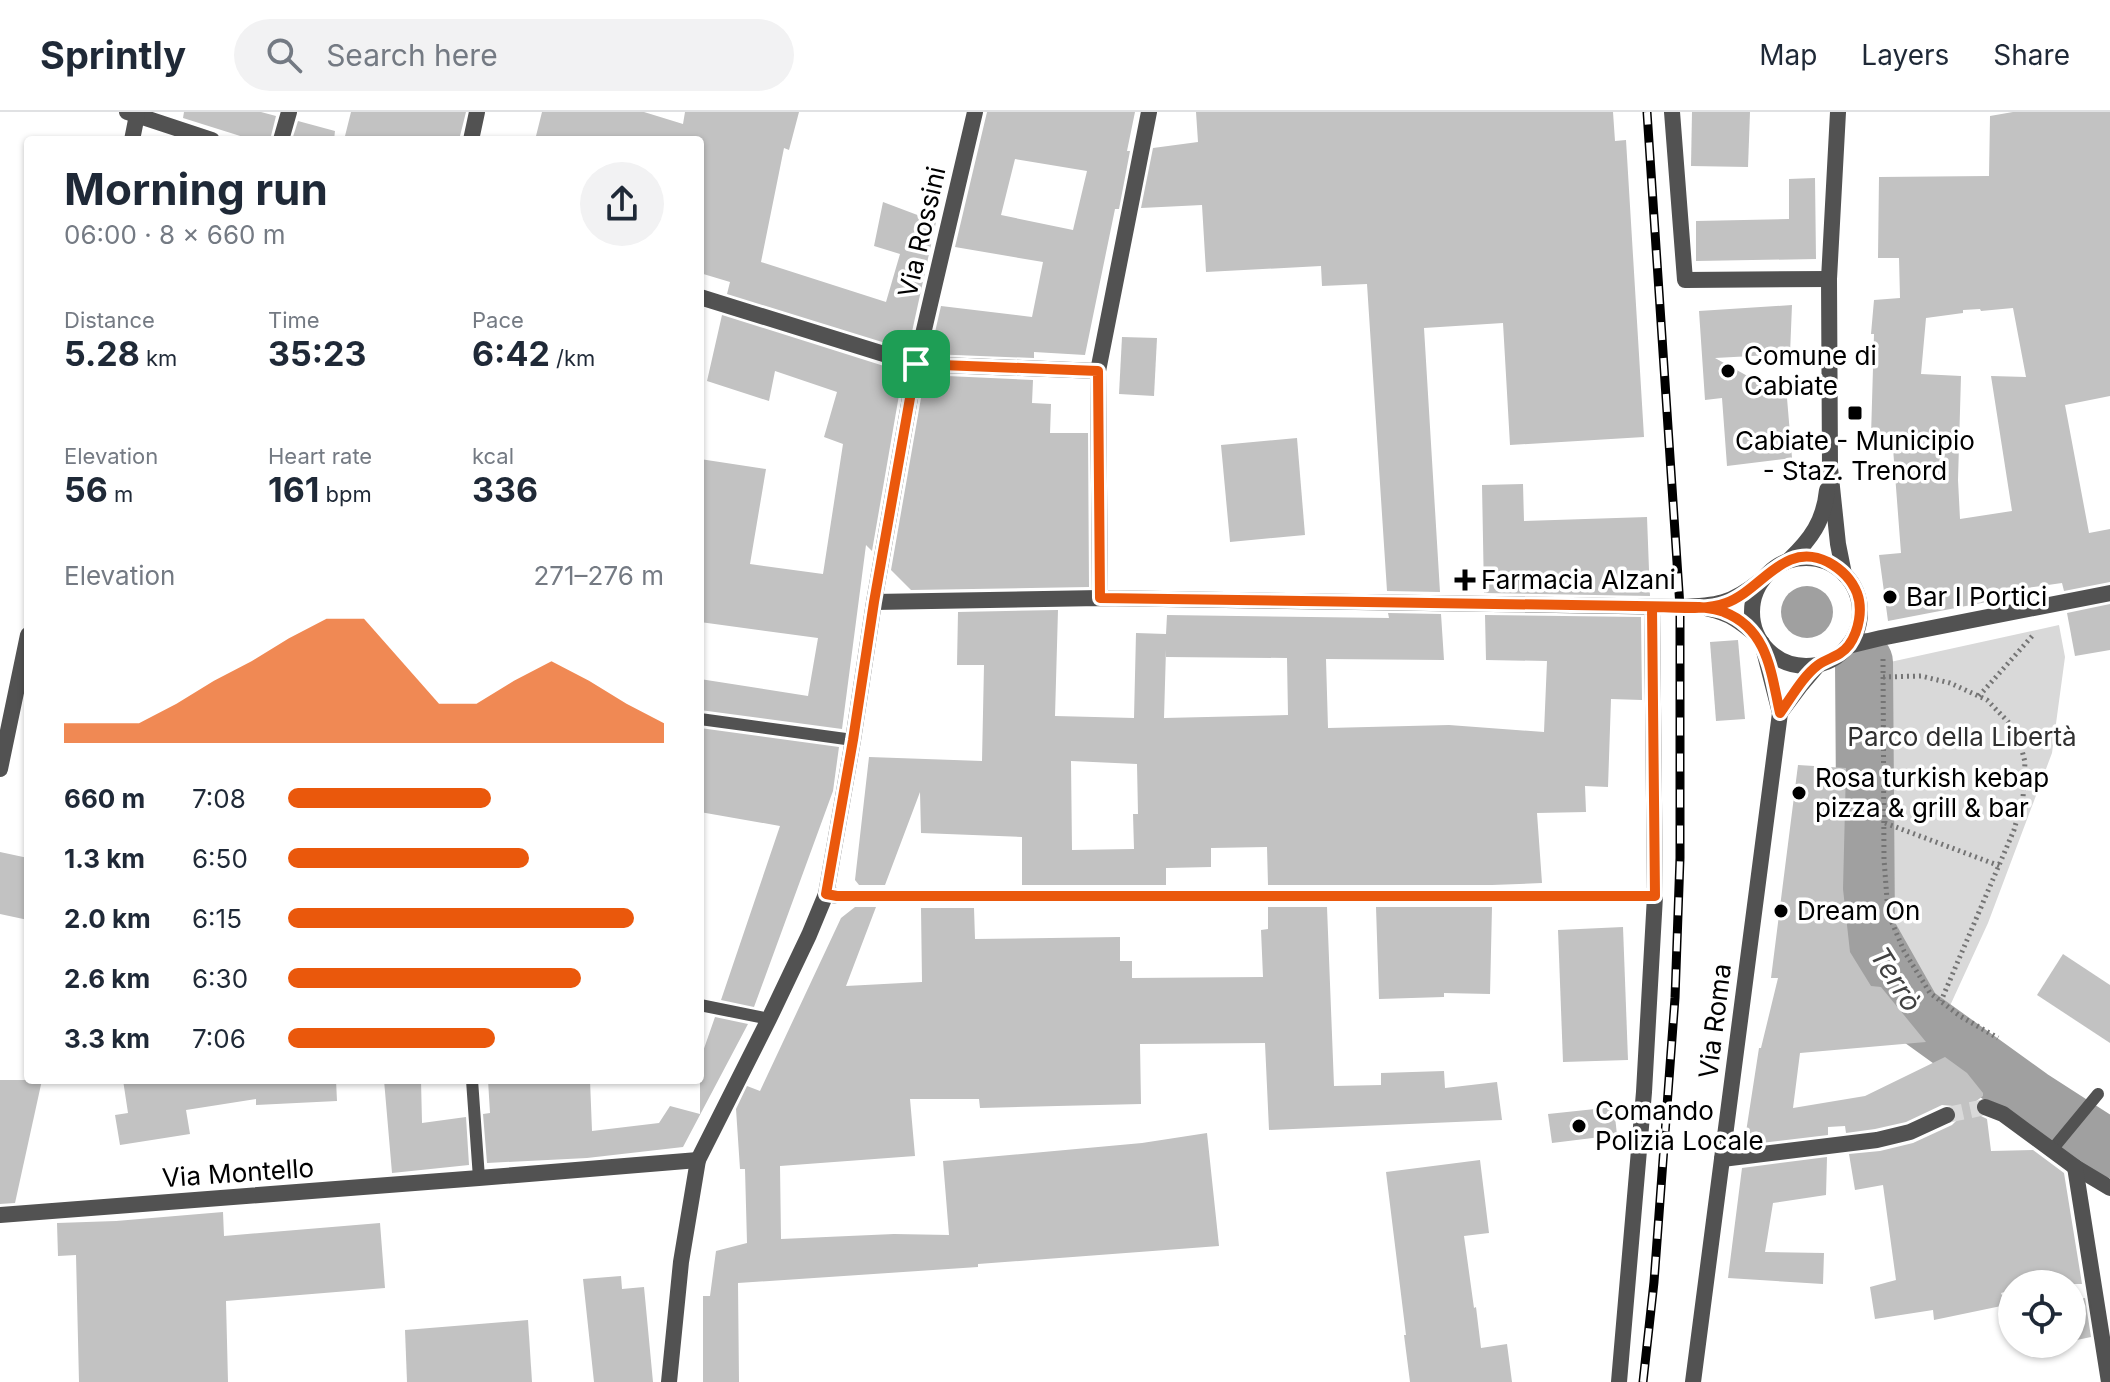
<!DOCTYPE html>
<html lang="en">
<head>
<meta charset="utf-8">
<style>
  :root { --surface:#fff; --page:#f2f2f3; --text:#1f2937; --muted:#747a83; --line:#e0e1e3; --accent:#ea580c }
  body { margin:0; font-family:Inter,sans-serif; background:var(--page); color:var(--text); height:100vh; display:flex; flex-direction:column; font-size:30px; white-space:nowrap }
  * { box-sizing:border-box; margin:0 }
  p { font-size:26px; color:var(--muted) }
  .icon { flex:none; width:44px; height:44px; fill:none; stroke:currentColor; stroke-width:2; stroke-linecap:round; stroke-linejoin:round }
  .map { position:relative; flex:1; overflow:hidden }
  .details { position:absolute; left:24px; top:24px; width:680px; height:948px; display:flex; flex-direction:column; background:var(--surface); border-radius:8px; box-shadow:0 2px 6px #0004 }
  .details>* { flex:none }
  .fabs { position:absolute; left:1998px; top:1158px; display:grid; gap:16px }
  .fabs a { display:grid; place-items:center; width:88px; height:88px; border-radius:50%; background:var(--surface); box-shadow:0 2px 6px #0004; font-size:40px }
  .pin { position:absolute; display:grid; place-items:center; width:68px; height:68px; color:#fff; margin:-34px; border-radius:16px; box-shadow:0 4px 12px #0006 }
  .round { display:grid; place-items:center; flex:none; width:84px; height:84px; border-radius:42px; background:var(--page) }
  .head { display:flex; align-items:center; justify-content:space-between; height:136px; padding:0 40px }
  h1 { font-size:44px; font-weight:700; line-height:60px }
  .stats { display:grid; grid-template-columns:repeat(3,1fr); gap:12px; height:136px; padding:8px 40px }
  .stats div { display:grid; align-content:center }
  .stats b { font-size:34px; font-weight:700 }
  .stats small { font-size:22px; font-weight:400 }
  .stats p { font-size:22px }
  .chart { height:224px; padding:16px 40px }
  .chart p { display:flex; justify-content:space-between }
  .chart svg { width:100%; height:144px; margin-top:8px; fill:var(--accent); opacity:.7 }
  ul { padding:0 40px; list-style:none; font-size:26px }
  li { display:grid; grid-template-columns:128px 96px 1fr; align-items:center; height:60px }
  li i { height:20px; border-radius:10px; background:var(--accent) }
  header { display:flex; align-items:center; gap:48px; box-sizing:border-box; height:112px; padding:0 40px; background:var(--surface); border-bottom:2px solid var(--line) }
  header strong { font-size:38px }
  nav { display:flex; gap:44px; margin-inline-start:auto; font-size:28px }
  .search { width:560px; height:72px; background:var(--page); display:flex; align-items:center; gap:20px; box-sizing:border-box; padding:0 28px; border-radius:44px; color:var(--muted); font-size:30px }
  .map>svg:first-child { display:block }
</style>
</head>
<body>
<header>
<strong>Sprintly</strong>
<div class="search"><svg class="icon" aria-label="search" viewBox="0 0 24 24"><circle cx="10" cy="10" r="6"/><path d="M15 15l6 6"/></svg>Search here</div>
<nav><a>Map</a><a>Layers</a><a>Share</a></nav>
</header>
<div class="map">
<svg width="2110" height="1270" viewBox="0 0 2110 1270">
  <rect width="100%" height="100%" fill="#fff"/>
  <!-- green -->
  <path fill="#d9d9d9" d="M2059,513L2065,545L2052,641L1988,811L1943,909C1905,874 1873,823 1871,770C1870,735 1874,700 1874,665C1875,628 1872,591 1872,554Z"/>
  <!-- water -->
  <circle fill="#a0a0a0" cx="1807" cy="500" r="26"/>
  <g fill="none" stroke-linecap="round" stroke-linejoin="round">
    <!-- river -->
    <polyline stroke="#a0a0a0" stroke-width="58" points="1864,550 1866,818 1913,901 2031,986 2110,1037"/>
  </g>
  <!-- building -->
  <g fill="#c2c2c2" fill-rule="evenodd">
    <polygon points="184,0 261,0 276,4 270,28 253,28 183,6"/>
    <polygon points="351,0 466,0 459,28 344,28"/>
    <polygon points="542,0 644,0 683,12 685,0 799,0 789,38 784,36 761,150 886,190 900,142 874,134 883,90 936,110 908,238 727,182 730,170 700,161 700,28 535,28"/>
    <path d="M987,0H1135L1127,39H1130L1119,97H1115L1085,243L1034,240V246L930,242L941,194L1032,205L1043,150L955,135ZM1015,47L1087,59L1073,118L1001,103Z"/>
    <polygon points="1196,0 1613,0 1615,29 1626,28 1644,325 1510,333 1503,211 1424,216 1440,480 1387,479 1367,172 1322,174 1321,154 1206,160 1202,93 1141,96 1153,36 1198,30"/>
    <polygon points="1692,0 1750,0 1748,55 1691,54"/>
    <path d="M2013,0H2110V284L2065,293L2089,421L2110,417V470L2064,479L2062,471L1992,481V489L1888,509L1879,443L1901,441L1892,323L1871,324L1874,222H1871L1874,188L1900,186L1899,146H1878L1879,65L1989,64L1990,4ZM2013,196L2026,265L1991,264L2012,399L1960,407L1958,368L1961,264L1921,262L1926,206L1963,201V198L1980,197L1981,199Z"/>
    <polygon points="298,9 335,19 334,28 292,28"/>
    <polygon points="1815,66 1816,147 1696,149 1696,109 1789,107 1789,67"/>
    <polygon points="1792,193 1790,242 1715,246 1787,286 1792,346 1727,354 1722,286 1705,288 1699,199"/>
    <polygon points="722,203 903,260 872,439 866,433 842,617 700,598 700,567 808,584 818,526 700,510 700,347 766,357 750,452 823,462 843,332 824,325 837,280 775,259 769,289 707,269"/>
    <polygon points="1122,225 1157,226 1154,284 1119,282"/>
    <polygon points="925,263 1033,268 1032,291 1051,292 1050,321 1088,321 1089,475 911,478 891,458"/>
    <polygon points="1297,326 1305,423 1230,430 1221,333"/>
    <polygon points="1523,372 1524,409 1647,405 1650,484 1484,481 1482,373"/>
    <polygon points="2110,492 2110,538 2075,544 2067,501"/>
    <path d="M1058,498L1055,604L1134,606L1136,521L1166,522L1167,503L1389,506L1388,501L1441,502L1444,548L1326,547L1328,616L1449,613L1544,620L1547,549L1486,548L1485,503L1641,505L1642,588L1611,587L1608,675L1585,674L1586,700L1537,701L1542,771L1492,773H1268L1267,735L1211,736V755L1166,756V773H1022V725L921,721L920,680L885,773H859L855,768L869,645L982,649L984,553H957L958,500ZM1166,537V545L1287,546L1288,603L1164,606ZM1071,649L1137,652L1138,702H1133L1134,737L1072,738Z"/>
    <polygon points="1738,528 1745,607 1716,609 1710,530"/>
    <polygon points="700,616 839,635 833,679 754,895 721,888 780,714 700,700"/>
    <polygon points="1798,653 1846,656 1843,777 1850,840 1871,874 1881,875 1926,930 1800,941 1793,996 1865,984 1945,945 1967,961 1983,981 1983,984 1975,990 1974,997 1977,1002 1987,1007 1991,1039 2033,1038 2064,1061 2082,1172 2012,1172 2012,1178 2001,1181 2006,1193 1934,1208 1933,1198 1875,1207 1870,1175 1896,1168 1883,1073 1855,1078 1849,1042 1880,1039 1913,1031 1952,1013 1956,1009 1958,1003 1953,994 1942,993 1906,1010 1875,1017 1846,1021 1845,1014 1828,1015 1828,1023 1744,1033 1759,936 1761,936 1778,866 1771,866"/>
    <polygon points="0,740 28,746 28,808 0,802"/>
    <polygon points="855,795 876,795 846,874 922,870 921,796 974,796 975,827 1120,825 1120,849 1132,849 1132,866 1263,865 1261,818 1268,817 1268,795 1327,795 1334,974 1381,973 1381,961 1444,959 1445,976 1497,970 1502,1008 1269,1018 1265,931 1140,932 1141,992 980,996 979,987 910,987 915,1044 780,1054 781,1127 894,1122 949,1123 943,1049 1142,1031 1207,1021 1219,1134 978,1152 978,1155 738,1171 739,1270 703,1270 703,1184 710,1184 716,1139 747,1131 745,1057 740,1057 736,997 747,974 760,979 841,806"/>
    <polygon points="1376,795 1492,795 1490,882 1444,881 1444,885 1379,887"/>
    <polygon points="1623,815 1628,948 1563,950 1558,818"/>
    <polygon points="2063,842 2110,873 2110,931 2037,883"/>
    <polygon points="715,905 748,912 683,1035 587,1046 487,1051 483,1002 490,1001 488,968 590,968 592,1019 659,1011 670,994 700,1002 700,948"/>
    <polygon points="0,968 42,968 15,1091 0,1092"/>
    <polygon points="123,968 336,968 337,989 256,993 256,987 186,998 190,1022 120,1033 115,1003 128,1001"/>
    <polygon points="384,968 421,968 422,1011 466,1005 469,1053 392,1061"/>
    <polygon points="1614,995 1617,1023 1552,1031 1548,1002"/>
    <polygon points="1827,1045 1826,1083 1773,1091 1765,1140 1824,1141 1823,1172 1728,1166 1742,1056"/>
    <polygon points="1480,1048 1489,1121 1464,1124 1474,1196 1476,1195 1481,1236 1507,1232 1512,1270 1410,1270 1404,1223 1406,1223 1386,1060"/>
    <polygon points="223,1100 224,1124 380,1111 385,1176 226,1189 228,1270 79,1270 76,1143 58,1144 57,1111 116,1109"/>
    <polygon points="621,1164 622,1177 644,1175 653,1270 594,1270 583,1167"/>
    <polygon points="2085,1186 2091,1225 2072,1229 2072,1188"/>
    <polygon points="528,1208 532,1270 407,1270 405,1218"/>
  </g>
  <g fill="none" stroke-linecap="round" stroke-linejoin="round">
    <!-- minor-tunnel -->
    <polyline stroke="#d9d9d9" stroke-width="16" stroke-dasharray="16 8" stroke-linecap="butt" points="1947,1003 1985,995"/>
    <!-- path -->
    <g stroke="#747474" stroke-width="5" stroke-dasharray="2 4" stroke-linecap="butt">
      <polyline points="1883,547 1884,747 1888,801 1904,839 1930,881 1960,904 1998,926"/>
      <polyline points="1883,565 1921,564 1950,571 1987,588 2017,619 2025,650 2023,686 2014,718 1941,889"/>
      <polyline points="1979,584 2034,522"/>
      <polyline points="1885,711 2000,754"/>
    </g>
    <!-- service -->
    <g stroke="#525252" stroke-width="12">
      <polyline points="700,607 853,628"/>
      <polyline points="700,893 769,907"/>
      <polyline points="472,968 479,1066"/>
      <polyline points="2051,1039 2098,982"/>
    </g>
    <!-- minor -->
    <g stroke="#525252" stroke-width="16">
      <polyline points="127,0 212,28"/>
      <polyline points="1672,0 1685,168 1829,167"/>
      <polyline points="132,28 137,3"/>
      <polyline points="281,28 289,0"/>
      <polyline points="471,28 477,0"/>
      <polyline points="700,185 916,252 1098,259"/>
      <polyline points="1100,486 1098,259 1149,0"/>
      <path d="M874,490L1100,486L1680,495C1717,494 1731,492 1760,469"/>
      <path d="M1709,497C1729,501 1741,510 1756,523"/>
      <polyline points="1848,534 1881,526 2110,481"/>
      <polyline points="0,657 28,523"/>
      <polyline points="826,782 837,784 1655,784"/>
      <polyline points="1985,995 2003,1002 2075,1055 2110,1076"/>
      <polyline points="1722,1047 1877,1028 1910,1020 1947,1003"/>
      <polyline points="2075,1055 2109,1270"/>
      <polyline points="0,1103 479,1066 698,1048"/>
      <polyline points="669,1270 681,1150 698,1048 769,907 809,823 826,782 853,628 874,490 916,252 975,0"/>
      <polyline points="1619,1270 1644,980 1655,784 1652,495"/>
    </g>
    <!-- tertiary -->
    <g stroke="#525252" stroke-width="16">
      <polyline points="1838,0 1829,167 1830,356 1838,432 1844,462"/>
      <circle cx="1806" cy="500" r="54"/>
      <path d="M1789,448C1811,427 1824,409 1827,378"/>
      <polyline points="1780,601 1801,573 1818,553"/>
      <polyline points="1693,1270 1780,601 1762,531"/>
    </g>
    <!-- rail casing -->
    <g stroke="#000" stroke-width="9">
      <polyline id="rail" points="1643,1270 1654,1170 1675,886 1680,746 1680,495 1647,0"/>
    </g>
    <!-- rail -->
    <use href="#rail" stroke="#fff" stroke-width="6" stroke-dasharray="18" stroke-linecap="butt"/>
  </g>
  <g fill="none" stroke-linecap="round" stroke-linejoin="round">
    <!-- route casing -->
    <g stroke="#fff" stroke-width="16">
      <path id="route" d="M916,252L1098,259L1100,486L1699,495C1707,496 1717,497 1724,500C1768,517 1771,561 1780,601C1791,586 1803,564 1818,553C1829,545 1840,545 1849,533C1859,519 1863,497 1857,481C1851,466 1841,457 1828,450C1784,428 1762,478 1726,491C1704,499 1675,495 1652,495L1655,784H837L826,782L853,628L874,490L916,252"/>
    </g>
    <!-- route -->
    <use href="#route" stroke="#ea580c" stroke-width="10"/>
  </g>
  <!-- markers -->
  <g fill="#000" stroke="#fff" stroke-width="3">
    <circle cx="1728" cy="259" r="8"/>
    <rect x="1847" y="293" width="16" height="16" rx="4"/>
    <path d="M1461 456h8v8h8v8h-8v8h-8v-8h-8v-8h8z"/>
    <circle cx="1890" cy="485" r="8"/>
    <circle cx="1799" cy="681" r="8"/>
    <circle cx="1781" cy="799" r="8"/>
    <circle cx="1579" cy="1014" r="8"/>
  </g>
  <g text-anchor="middle" stroke-width="7" stroke-linejoin="round" paint-order="stroke">
    <!-- street labels -->
    <g font-size="26" fill="#000" stroke="#fff">
      <text transform="translate(922 120) rotate(-77)" y="9">Via Rossini</text>
      <text transform="translate(1715 909) rotate(-83)" y="9">Via Roma</text>
      <text transform="translate(238 1061) rotate(-4)" y="9">Via Montello</text>
    </g>
    <!-- poi labels -->
    <g font-size="26" fill="#000" stroke="#fff" text-anchor="start">
      <text x="1744" y="253">Comune di<tspan x="1744" dy="30">Cabiate</tspan></text>
      <text x="1855" y="338" text-anchor="middle">Cabiate - Municipio<tspan x="1855" dy="30">- Staz. Trenord</tspan></text>
      <text x="1481" y="477">Farmacia Alzani</text>
      <text x="1906" y="494">Bar I Portici</text>
      <text x="1815" y="675">Rosa turkish kebap<tspan x="1815" dy="30">pizza &amp; grill &amp; bar</tspan></text>
      <text x="1797" y="808">Dream On</text>
      <text x="1595" y="1008">Comando<tspan x="1595" dy="30">Polizia Locale</tspan></text>
    </g>
    <!-- park labels -->
    <g font-size="26" fill="#303030" stroke="#fff">
      <text x="1962" y="634">Parco della Libertà</text>
    </g>
    <!-- water labels -->
    <g font-size="28" font-style="italic" fill="#414141" stroke="#fff">
      <text transform="translate(1896 867) rotate(58)" y="10">Terrò</text>
    </g>
  </g>
</svg>
<div class="fabs">
<a><svg class="icon" aria-label="locate" viewBox="0 0 24 24"><circle cx="12" cy="12" r="6"/><path d="M12 2v4M12 18v4M2 12h4M18 12h4"/></svg></a>
</div>
<div class="pin" style="left:916px;top:252px;background:#1e9e55"><svg class="icon" aria-label="arrive" viewBox="0 0 24 24"><path d="M6 21V4h12l-3 4 3 4H6"/></svg></div>
<section class="details">
<div class="head"><div><h1>Morning run</h1><p>06:00 · 8 × 660 m</p></div><a class="round"><svg class="icon" aria-label="share" viewBox="0 0 24 24"><path d="M12 15V3M7 8l5-5 5 5M5 13v7h14v-7"/></svg></a></div>
<div class="stats">
<div><p>Distance</p><b>5.28<small> km</small></b></div>
<div><p>Time</p><b>35:23</b></div>
<div><p>Pace</p><b>6:42<small> /km</small></b></div>
</div>
<div class="stats">
<div><p>Elevation</p><b>56<small> m</small></b></div>
<div><p>Heart rate</p><b>161<small> bpm</small></b></div>
<div><p>kcal</p><b>336</b></div>
</div>
<div class="chart"><p><span>Elevation</span>271–276 m</p>
<svg viewBox="0 0 160 44" preserveAspectRatio="none"><path d="M0 44V38L10 38L20 38L30 32L40 25L50 19L60 12L70 6L80 6L90 19L100 32L110 32L120 25L130 19L140 25L150 32L160 38V44z"/></svg>
</div>
<ul>
<li><b>660 m</b>7:08<i style="width:54%"></i></li>
<li><b>1.3 km</b>6:50<i style="width:64%"></i></li>
<li><b>2.0 km</b>6:15<i style="width:92%"></i></li>
<li><b>2.6 km</b>6:30<i style="width:78%"></i></li>
<li><b>3.3 km</b>7:06<i style="width:55%"></i></li>
</ul>
</section>
</div>
</body>
</html>
